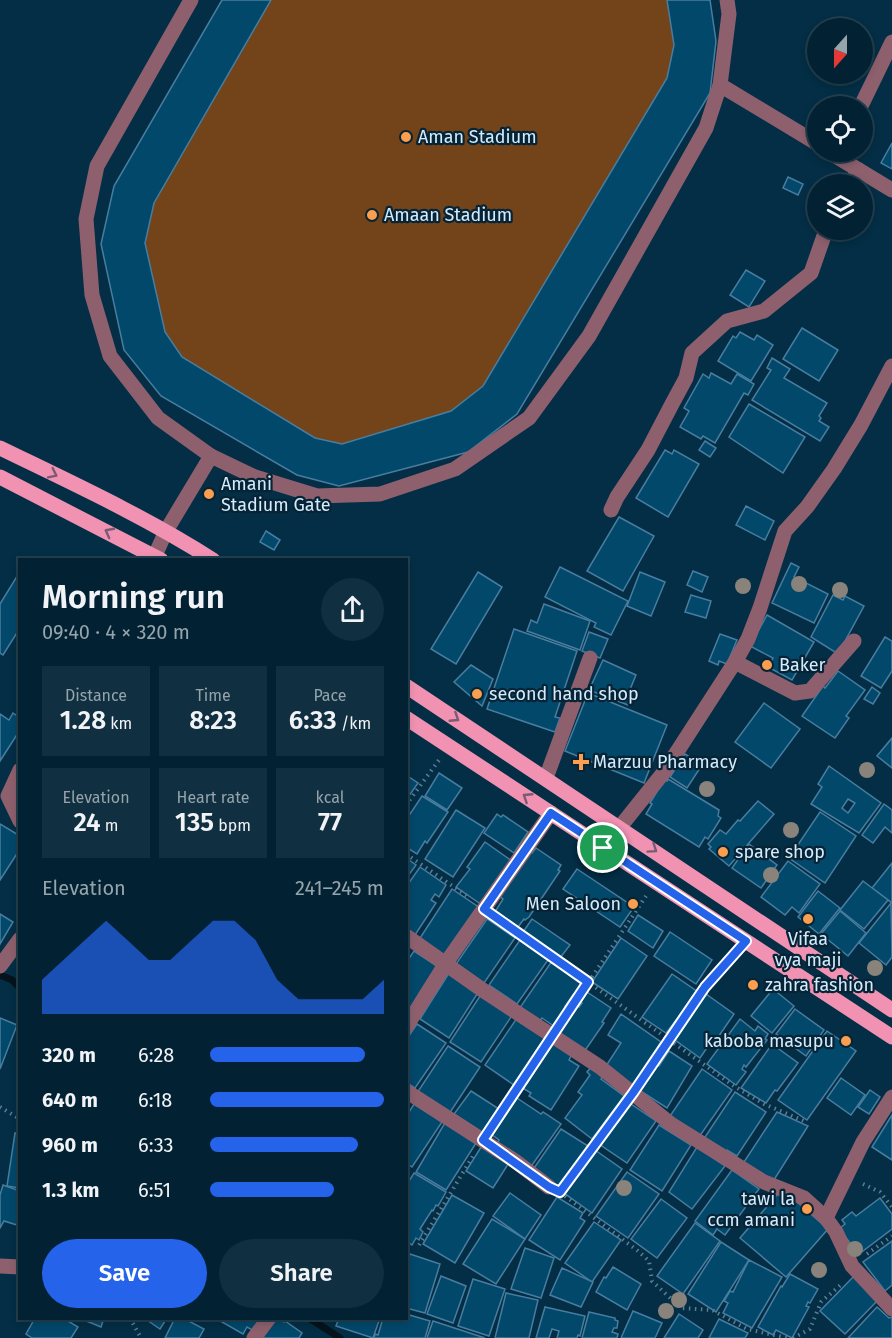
<!DOCTYPE html>
<html lang="en">
<head>
<meta charset="utf-8">
<style>
  :root { --surface:#022234; --page:#102f40; --text:#f1f3f6; --muted:#96a4ac; --line:#233f4f; --accent:#2563eb }
  body { margin:0; font-family:"Fira Sans",sans-serif; background:var(--page); color:var(--text); height:100vh; display:flex; flex-direction:column; font-size:22px; white-space:nowrap }
  * { box-sizing:border-box; margin:0 }
  p { font-size:20px; color:var(--muted) }
  .icon { flex:none; width:33px; height:33px; fill:none; stroke:currentColor; stroke-width:2; stroke-linecap:round; stroke-linejoin:round }
  .map { position:relative; flex:1; overflow:hidden }
  .side { position:absolute; left:18px; top:558px; width:390px; height:762px; display:flex; flex-direction:column; background:var(--surface); border-radius:0px; box-shadow:0 3px 9px #0003,0 0 0 2px var(--line) }
  .side>* { flex:none }
  .needle { width:39px; rotate:201deg }
  .buttons { position:absolute; left:807px; top:18px; display:grid; gap:12px }
  .buttons a { display:grid; place-items:center; width:66px; height:66px; border-radius:50%; background:var(--surface); box-shadow:0 3px 9px #0003,0 0 0 2px var(--line); font-size:30px }
  .pin { position:absolute; display:grid; place-items:center; width:51px; height:51px; color:#fff; margin:-26px; border:3px solid #fff; border-radius:50%; box-shadow:0 2px 6px #0007 }
  .round { display:grid; place-items:center; flex:none; width:63px; height:63px; border-radius:32px; background:var(--page) }
  .summary { display:flex; align-items:center; justify-content:space-between; height:102px; padding:0 24px }
  h1 { font-size:33px; font-weight:600; line-height:45px }
  .figures { display:grid; grid-template-columns:repeat(3,1fr); gap:9px; height:102px; padding:6px 24px }
  .figures div { display:grid; align-content:center; border-radius:0px; background:var(--page); text-align:center }
  .figures b { font-size:26px; font-weight:600 }
  .figures small { font-size:16px; font-weight:400 }
  .figures p { font-size:16px }
  .chart { height:168px; padding:12px 24px }
  .chart p { display:flex; justify-content:space-between }
  .chart svg { width:100%; height:108px; margin-top:6px; fill:var(--accent); opacity:.7 }
  .primary-button { display:flex; gap:12px; margin-top:auto; padding:12px 24px }
  .primary-button a { flex:1; height:69px; border-radius:36px; background:var(--accent); color:#fff; font-size:24px; font-weight:600; line-height:69px; text-align:center }
  .primary-button a+a { background:var(--page); color:var(--text) }
  ul { padding:0 24px; list-style:none; font-size:20px }
  li { display:grid; grid-template-columns:96px 72px 1fr; align-items:center; height:45px }
  li i { height:15px; border-radius:8px; background:var(--accent) }
  .map>svg:first-child { display:block }
</style>
</head>
<body>
<div class="map">
<svg width="892" height="1338" viewBox="0 0 892 1338">
  <rect width="100%" height="100%" fill="#032e45"/>
  <!-- pitch -->
  <polygon fill="#734419" points="222,0 710,0 716,41 710,93 517,414 468,452 339,486 124,350 101,244 114,186"/>
  <g fill="none" stroke-linecap="round" stroke-linejoin="round">
    <!-- stream -->
    <g stroke="#05131c" stroke-width="7">
      <polyline points="0,975 12,980 20,988"/>
      <polyline points="309,1318 340,1338"/>
    </g>
  </g>
  <!-- building -->
  <g fill="#02486b" stroke="#497d9f" stroke-width="1.5" fill-rule="evenodd">
    <polygon points="222,0 271,0 154,203 145,243 165,332 182,357 315,438 342,444 451,411 483,386 667,78 674,45 667,0 710,0 716,41 710,93 517,414 468,452 339,486 297,475 161,396 124,350 101,244 114,186"/>
    <polygon points="892,143 892,169 881,163"/>
    <polygon points="788,177 803,184 798,195 783,188"/>
    <polygon points="746,270 765,281 749,307 730,295"/>
    <polygon points="802,328 838,350 819,381 783,359"/>
    <polygon points="740,332 754,340 757,335 773,345 751,381 718,361 733,336 736,338"/>
    <polygon points="772,358 790,369 784,378 827,403 819,416 821,418 819,421 829,427 820,441 752,400 771,370 767,368"/>
    <polygon points="711,373 731,384 737,374 754,384 748,395 744,393 715,443 703,436 701,439 680,427 689,411 684,408 703,374 709,378"/>
    <polygon points="749,404 805,437 783,473 729,437"/>
    <polygon points="705,441 716,448 710,457 699,450"/>
    <polygon points="665,450 672,454 674,450 699,464 668,517 636,498"/>
    <polygon points="746,506 774,521 765,540 736,525"/>
    <polygon points="619,517 654,536 623,591 587,571"/>
    <polygon points="266,531 280,540 274,550 260,542"/>
    <polygon points="791,563 799,567 794,577 828,594 814,623 772,603"/>
    <polygon points="560,567 628,601 611,635 594,627 596,623 545,597"/>
    <polygon points="693,571 708,577 702,592 687,585"/>
    <polygon points="478,572 502,587 456,664 431,649"/>
    <polygon points="640,572 665,582 651,616 627,606"/>
    <polygon points="19,573 20,628 3,655 0,653 0,604"/>
    <polygon points="691,595 711,601 706,618 685,612"/>
    <polygon points="833,595 843,600 845,596 864,606 838,654 811,637"/>
    <polygon points="544,604 590,621 580,650 527,631 531,620 537,623"/>
    <polygon points="767,615 814,642 792,680 768,667 773,658 750,646"/>
    <polygon points="514,629 577,651 555,717 560,718 555,732 487,709"/>
    <polygon points="589,632 608,639 600,658 582,651"/>
    <polygon points="720,634 737,640 727,664 719,661 718,665 709,661"/>
    <polygon points="885,637 892,641 892,671 881,688 861,676"/>
    <polygon points="603,660 636,675 629,692 633,694 628,705 589,690"/>
    <polygon points="471,665 493,679 482,706 454,682"/>
    <polygon points="838,671 865,690 846,716 849,718 835,738 802,716 823,686 825,688"/>
    <polygon points="872,687 880,693 873,704 864,699"/>
    <polygon points="588,693 667,725 644,783 565,751"/>
    <polygon points="764,703 800,729 771,768 735,742"/>
    <polygon points="13,713 20,718 20,730 0,761 0,714 9,720"/>
    <polygon points="892,738 892,768 877,756"/>
    <polygon points="685,754 702,765 687,788 670,777"/>
    <path d="M829,766L881,803L859,833L811,804L822,787L818,784ZM848,799L855,803L848,813L842,808Z"/>
    <polygon points="439,773 462,788 447,810 425,796"/>
    <polygon points="406,775 418,783 406,800"/>
    <polygon points="668,779 719,810 718,816 721,818 708,839 705,837 699,847 646,814 652,804 650,803 664,780 667,781"/>
    <polygon points="422,796 448,812 427,843 425,841 417,854 406,847 406,820"/>
    <polygon points="758,801 774,814 729,866 709,849 711,847 708,844 720,830 726,834 738,820 740,821"/>
    <polygon points="884,804 892,810 892,833 885,827 873,843 862,835"/>
    <polygon points="456,810 485,828 453,877 425,859"/>
    <polygon points="820,812 856,836 825,883 789,858"/>
    <polygon points="497,814 501,817 503,815 528,832 514,853 484,833"/>
    <polygon points="0,824 20,836 20,849 0,880"/>
    <polygon points="485,842 512,861 482,905 456,887 470,869 467,867"/>
    <polygon points="749,844 777,865 761,888 732,868"/>
    <polygon points="536,848 561,865 558,870 560,871 529,917 525,920 524,919 518,927 495,912 503,899 499,896 530,852 532,853"/>
    <polygon points="406,858 416,865 406,879"/>
    <polygon points="788,861 820,884 799,913 792,907 785,915 761,897"/>
    <polygon points="892,863 892,903 872,888"/>
    <polygon points="420,867 446,885 439,897 435,894 431,900 436,903 415,935 406,929 406,887"/>
    <polygon points="577,869 634,907 620,927 563,889"/>
    <polygon points="863,881 888,900 864,929 840,910"/>
    <polygon points="452,889 480,908 444,955 420,938"/>
    <polygon points="818,891 840,908 819,934 798,917"/>
    <polygon points="891,903 892,957 886,965 859,943"/>
    <polygon points="840,911 866,933 848,956 821,934"/>
    <polygon points="0,914 13,922 0,944"/>
    <polygon points="638,915 663,931 653,948 628,931"/>
    <polygon points="487,919 515,938 484,983 456,964"/>
    <polygon points="532,919 570,945 560,958 523,932"/>
    <polygon points="670,932 712,960 696,984 654,956"/>
    <polygon points="621,938 647,956 618,999 592,982"/>
    <polygon points="520,940 548,960 517,1004 489,985"/>
    <polygon points="414,951 440,968 410,1009 406,1006 406,963"/>
    <polygon points="552,961 585,984 575,997 573,995 565,1006 568,1008 555,1027 542,1018 539,1022 519,1009"/>
    <polygon points="449,973 479,991 449,1038 420,1019"/>
    <polygon points="672,974 698,992 666,1033 642,1017"/>
    <polygon points="773,989 794,1006 772,1033 751,1016"/>
    <polygon points="587,992 611,1008 602,1022 604,1023 584,1052 557,1033 577,1005 579,1007 582,1003 580,1001"/>
    <polygon points="482,993 513,1014 481,1062 450,1042"/>
    <polygon points="706,994 734,1014 714,1043 711,1042 700,1058 675,1040"/>
    <polygon points="795,1009 824,1030 806,1056 776,1034"/>
    <polygon points="621,1014 661,1042 631,1087 604,1069 621,1043 608,1035"/>
    <polygon points="0,1018 17,1025 0,1069"/>
    <polygon points="517,1018 546,1038 514,1085 485,1065"/>
    <polygon points="740,1019 755,1031 758,1026 768,1034 765,1039 767,1040 746,1067 744,1065 742,1069 746,1072 736,1085 707,1064"/>
    <polygon points="417,1024 446,1043 415,1088 406,1082 406,1040"/>
    <polygon points="827,1031 856,1051 807,1120 778,1100"/>
    <polygon points="551,1041 572,1054 569,1060 579,1066 551,1110 529,1096 531,1093 521,1087"/>
    <polygon points="772,1044 798,1063 777,1091 775,1090 766,1103 741,1088"/>
    <polygon points="448,1046 480,1067 449,1114 417,1093"/>
    <polygon points="669,1051 692,1066 667,1108 639,1090 656,1064 659,1066"/>
    <polygon points="593,1065 604,1074 601,1079 624,1096 592,1139 565,1118 582,1095 578,1092 590,1075 587,1072"/>
    <polygon points="702,1069 732,1090 699,1137 670,1116"/>
    <polygon points="841,1078 865,1095 851,1115 827,1098"/>
    <polygon points="870,1090 880,1097 869,1114 858,1107"/>
    <polygon points="471,1091 499,1109 483,1133 454,1114"/>
    <polygon points="735,1092 766,1112 737,1156 727,1150 724,1154 703,1140"/>
    <polygon points="517,1098 541,1114 543,1112 561,1124 530,1168 496,1145 499,1140 491,1134"/>
    <polygon points="628,1102 656,1121 627,1163 599,1144"/>
    <polygon points="414,1104 442,1122 412,1167 406,1163 406,1117"/>
    <polygon points="777,1112 808,1126 772,1183 742,1165"/>
    <polygon points="892,1115 892,1160 872,1147"/>
    <polygon points="446,1121 478,1140 446,1190 416,1172"/>
    <polygon points="659,1125 691,1145 662,1191 630,1170"/>
    <polygon points="561,1129 588,1146 560,1189 532,1171"/>
    <polygon points="15,1133 20,1134 20,1188 7,1186"/>
    <polygon points="483,1144 510,1161 493,1188 466,1171"/>
    <polygon points="697,1147 725,1166 692,1209 669,1192"/>
    <polygon points="595,1150 622,1169 592,1213 564,1193"/>
    <polygon points="732,1170 759,1189 725,1235 717,1229 713,1235 695,1221"/>
    <polygon points="627,1172 659,1194 628,1238 596,1216"/>
    <polygon points="414,1173 446,1192 438,1206 436,1205 433,1211 432,1210 420,1229 423,1232 419,1240 416,1238 412,1245 406,1241 406,1186"/>
    <polygon points="3,1185 20,1191 20,1226 4,1221 0,1228 0,1195"/>
    <polygon points="782,1189 828,1229 786,1277 740,1238"/>
    <polygon points="510,1193 541,1215 525,1239 493,1216"/>
    <polygon points="452,1195 484,1213 455,1263 423,1244"/>
    <polygon points="557,1197 583,1213 580,1218 585,1221 560,1260 529,1240"/>
    <polygon points="880,1198 892,1214 892,1229 859,1254 839,1229 845,1224 842,1220 852,1212 856,1216"/>
    <polygon points="661,1199 687,1218 657,1258 631,1239"/>
    <polygon points="492,1219 525,1239 496,1284 463,1264"/>
    <polygon points="594,1222 621,1240 592,1282 565,1263"/>
    <polygon points="695,1223 720,1241 683,1294 657,1276"/>
    <polygon points="892,1241 892,1285 885,1291 863,1262"/>
    <polygon points="721,1242 749,1260 716,1312 688,1294"/>
    <polygon points="525,1248 554,1258 541,1298 511,1289"/>
    <polygon points="410,1254 440,1264 425,1313 406,1308 406,1264"/>
    <polygon points="749,1260 782,1277 752,1328 723,1313 728,1303 724,1301 730,1291 733,1292"/>
    <polygon points="613,1267 641,1284 627,1310 596,1292 604,1277 606,1278"/>
    <polygon points="562,1268 593,1282 581,1307 550,1295"/>
    <polygon points="790,1274 818,1289 810,1303 808,1302 806,1306 809,1307 792,1338 776,1330 773,1335 758,1327 781,1286 782,1287"/>
    <polygon points="855,1275 879,1299 845,1334 820,1311"/>
    <polygon points="441,1276 466,1286 453,1323 427,1314"/>
    <polygon points="473,1279 505,1289 489,1336 458,1326"/>
    <polygon points="506,1293 538,1300 529,1338 495,1338"/>
    <polygon points="545,1307 585,1316 580,1336 578,1335 577,1338 557,1338 559,1331 552,1329 549,1338 536,1338"/>
    <polygon points="877,1307 889,1318 892,1317 892,1338 848,1338"/>
    <polygon points="633,1311 662,1323 655,1338 621,1338"/>
    <polygon points="589,1312 615,1318 615,1320 618,1321 617,1328 614,1328 612,1332 618,1334 617,1338 582,1338"/>
    <polygon points="406,1314 430,1321 425,1338 374,1338 375,1334 378,1335 383,1318 406,1318"/>
    <polygon points="679,1314 703,1330 698,1338 664,1338"/>
    <polygon points="35,1318 63,1318 78,1327 71,1338 32,1338 26,1334"/>
    <polygon points="79,1318 104,1318 101,1327"/>
    <polygon points="144,1318 167,1318 160,1329"/>
    <polygon points="175,1318 183,1318 204,1329 199,1338 165,1338"/>
    <polygon points="215,1318 263,1318 256,1332 247,1327 243,1334"/>
    <polygon points="274,1318 278,1318 284,1322 285,1321 302,1333 299,1338 259,1338"/>
    <polygon points="339,1318 380,1318 373,1338 336,1326"/>
    <polygon points="719,1319 748,1333 745,1338 709,1338"/>
    <polygon points="433,1321 485,1338 427,1338"/>
  </g>
  <g fill="none" stroke-linecap="round" stroke-linejoin="round">
    <!-- path -->
    <g stroke="#5a7f94" stroke-width="4" stroke-dasharray="1.5 4.5" stroke-linecap="butt">
      <polyline points="406,805 439,760"/>
      <polyline points="406,854 470,898"/>
      <polyline points="498,918 734,1086 764,1104 804,1121"/>
      <polyline points="562,1022 646,896"/>
      <polyline points="642,1079 705,987 733,955"/>
      <polyline points="0,1107 20,1119"/>
      <polyline points="491,1127 543,1051"/>
      <polyline points="566,1184 622,1108"/>
      <polyline points="863,1184 880,1192 892,1207"/>
      <polyline points="565,1196 638,1251 649,1261 652,1281 681,1308 712,1310 747,1329 787,1338"/>
      <polyline points="419,1245 473,1156"/>
      <polyline points="867,1254 892,1236"/>
      <polyline points="130,1318 141,1338"/>
      <polyline points="793,1338 810,1329 821,1302 843,1283"/>
    </g>
    <!-- minor -->
    <g stroke="#8e606e" stroke-width="15">
      <polyline points="191,0 97,166 86,219 92,295 110,356 158,418 211,456 255,477 317,496 380,494 455,469 529,418 589,336 706,128 720,85 729,14 727,0"/>
      <polyline points="720,85 818,144"/>
      <polyline points="861,106 892,42"/>
      <polyline points="829,152 892,190"/>
      <polyline points="849,184 859,170"/>
      <polyline points="611,510 617,497 648,450 672,404 686,378 692,353 727,321 764,311 811,273 826,230"/>
      <polyline points="153,560 166,531 211,456"/>
      <polyline points="735,662 795,693 810,691 854,641"/>
      <polyline points="20,770 8,796 20,821"/>
      <polyline points="546,778 590,658"/>
      <polyline points="620,827 664,772 735,662 748,639 760,608 785,531 807,507 834,469 861,425 892,366"/>
      <polyline points="406,936 484,991 600,1067 671,1124 764,1182 804,1198 826,1218"/>
      <polyline points="0,966 20,939"/>
      <polyline points="406,1027 446,963 551,813"/>
      <polyline points="406,1091 515,1161 549,1187"/>
      <polyline points="892,1097 863,1142 826,1218 836,1232 852,1266 892,1309"/>
      <polyline points="0,1266 20,1267"/>
      <polyline points="254,1338 269,1318"/>
    </g>
    <!-- major -->
    <g stroke="#f192b2" stroke-width="15">
      <path d="M0,448C72,483 146,517 213,560"/>
      <polyline points="0,477 161,560"/>
      <polyline points="406,686 892,1010"/>
      <polyline points="406,718 892,1037"/>
    </g>
  </g>
  <!-- trees -->
  <g fill="#89837b">
    <circle cx="799" cy="584" r="8"/>
    <circle cx="743" cy="586" r="8"/>
    <circle cx="840" cy="590" r="8"/>
    <circle cx="867" cy="770" r="8"/>
    <circle cx="707" cy="789" r="8"/>
    <circle cx="791" cy="830" r="8"/>
    <circle cx="771" cy="875" r="8"/>
    <circle cx="875" cy="968" r="8"/>
    <circle cx="624" cy="1188" r="8"/>
    <circle cx="855" cy="1249" r="8"/>
    <circle cx="819" cy="1270" r="8"/>
    <circle cx="679" cy="1300" r="8"/>
    <circle cx="666" cy="1311" r="8"/>
  </g>
  <!-- one-way arrows -->
  <defs><path id="oneway-chevron" d="M-2-3.5L2.5 0L-2 3.5" fill="none" stroke-width="1.6" stroke-linecap="round" stroke-linejoin="round" transform="scale(1.5)"/></defs>
  <g stroke="#7c5a73">
    <use href="#oneway-chevron" transform="translate(53 474) rotate(26)"/>
    <use href="#oneway-chevron" transform="translate(109 532) rotate(-152)"/>
    <use href="#oneway-chevron" transform="translate(455 718) rotate(33)"/>
    <use href="#oneway-chevron" transform="translate(527 797) rotate(-147)"/>
    <use href="#oneway-chevron" transform="translate(653 849) rotate(34)"/>
  </g>
  <g fill="none" stroke-linecap="round" stroke-linejoin="round">
    <!-- route casing -->
    <g stroke="#fff" stroke-width="12">
      <polygon id="route" points="551,813 746,941 705,987 633,1093 560,1192 549,1187 483,1140 588,982 484,909"/>
    </g>
    <!-- route -->
    <use href="#route" stroke="#2563eb" stroke-width="8"/>
  </g>
  <!-- markers -->
  <g fill="#fa9f4f" stroke="#072334" stroke-width="2">
    <circle cx="406" cy="137" r="6"/>
    <circle cx="372" cy="215" r="6"/>
    <circle cx="209" cy="494" r="6"/>
    <circle cx="767" cy="665" r="6"/>
    <circle cx="477" cy="694" r="6"/>
    <path d="M578 753h6v6h6v6h-6v6h-6v-6h-6v-6h6z"/>
    <circle cx="723" cy="852" r="6"/>
    <circle cx="633" cy="904" r="6"/>
    <circle cx="808" cy="919" r="6"/>
    <circle cx="753" cy="985" r="6"/>
    <circle cx="846" cy="1041" r="6"/>
    <circle cx="807" cy="1209" r="6"/>
  </g>
  <g text-anchor="middle" stroke-width="4.5" stroke-linejoin="round" paint-order="stroke">
    <!-- poi labels -->
    <g font-size="18" fill="#d1ecff" stroke="#072334" text-anchor="start">
      <text x="418" y="143">Aman Stadium</text>
      <text x="384" y="221">Amaan Stadium</text>
      <text x="221" y="490">Amani<tspan x="221" dy="21">Stadium Gate</tspan></text>
      <text x="779" y="671">Baker</text>
      <text x="489" y="700">second hand shop</text>
      <text x="593" y="768">Marzuu Pharmacy</text>
      <text x="735" y="858">spare shop</text>
      <text x="621" y="910" text-anchor="end">Men Saloon</text>
      <text x="808" y="945" text-anchor="middle">Vifaa<tspan x="808" dy="21">vya maji</tspan></text>
      <text x="765" y="991">zahra fashion</text>
      <text x="834" y="1047" text-anchor="end">kaboba masupu</text>
      <text x="795" y="1205" text-anchor="end">tawi la<tspan x="795" dy="21">ccm amani</tspan></text>
    </g>
  </g>
</svg>
<div class="buttons">
<a><svg class="needle" viewBox="-14 -14 28 28"><path d="M0-13l5 13h-10z" fill="#e53935"/><path d="M0 13l5-13h-10z" fill="#96a4ac"/></svg></a>
<a><svg class="icon" aria-label="locate" viewBox="0 0 24 24"><circle cx="12" cy="12" r="6"/><path d="M12 2v4M12 18v4M2 12h4M18 12h4"/></svg></a>
<a><svg class="icon" aria-label="layers" viewBox="0 0 24 24"><path d="M12 4l9 5-9 5-9-5zM3 14l9 5 9-5"/></svg></a>
</div>
<div class="pin" style="left:603px;top:848px;background:#1e9e55"><svg class="icon" aria-label="arrive" viewBox="0 0 24 24"><path d="M6 21V4h12l-3 4 3 4H6"/></svg></div>
<section class="side">
<div class="summary"><div><h1>Morning run</h1><p>09:40 · 4 × 320 m</p></div><a class="round"><svg class="icon" aria-label="share" viewBox="0 0 24 24"><path d="M12 15V3M7 8l5-5 5 5M5 13v7h14v-7"/></svg></a></div>
<div class="figures">
<div><p>Distance</p><b>1.28<small> km</small></b></div>
<div><p>Time</p><b>8:23</b></div>
<div><p>Pace</p><b>6:33<small> /km</small></b></div>
</div>
<div class="figures">
<div><p>Elevation</p><b>24<small> m</small></b></div>
<div><p>Heart rate</p><b>135<small> bpm</small></b></div>
<div><p>kcal</p><b>77</b></div>
</div>
<div class="chart"><p><span>Elevation</span>241–245 m</p>
<svg viewBox="0 0 160 44" preserveAspectRatio="none"><path d="M0 44V30L10 22L20 14L30 6L40 14L50 22L60 22L70 14L80 6L90 6L100 14L110 30L120 38L130 38L140 38L150 38L160 30V44z"/></svg>
</div>
<ul>
<li><b>320 m</b>6:28<i style="width:89%"></i></li>
<li><b>640 m</b>6:18<i style="width:100%"></i></li>
<li><b>960 m</b>6:33<i style="width:85%"></i></li>
<li><b>1.3 km</b>6:51<i style="width:71%"></i></li>
</ul>
<div class="primary-button"><a>Save</a><a>Share</a></div>
</section>
</div>
</body>
</html>
